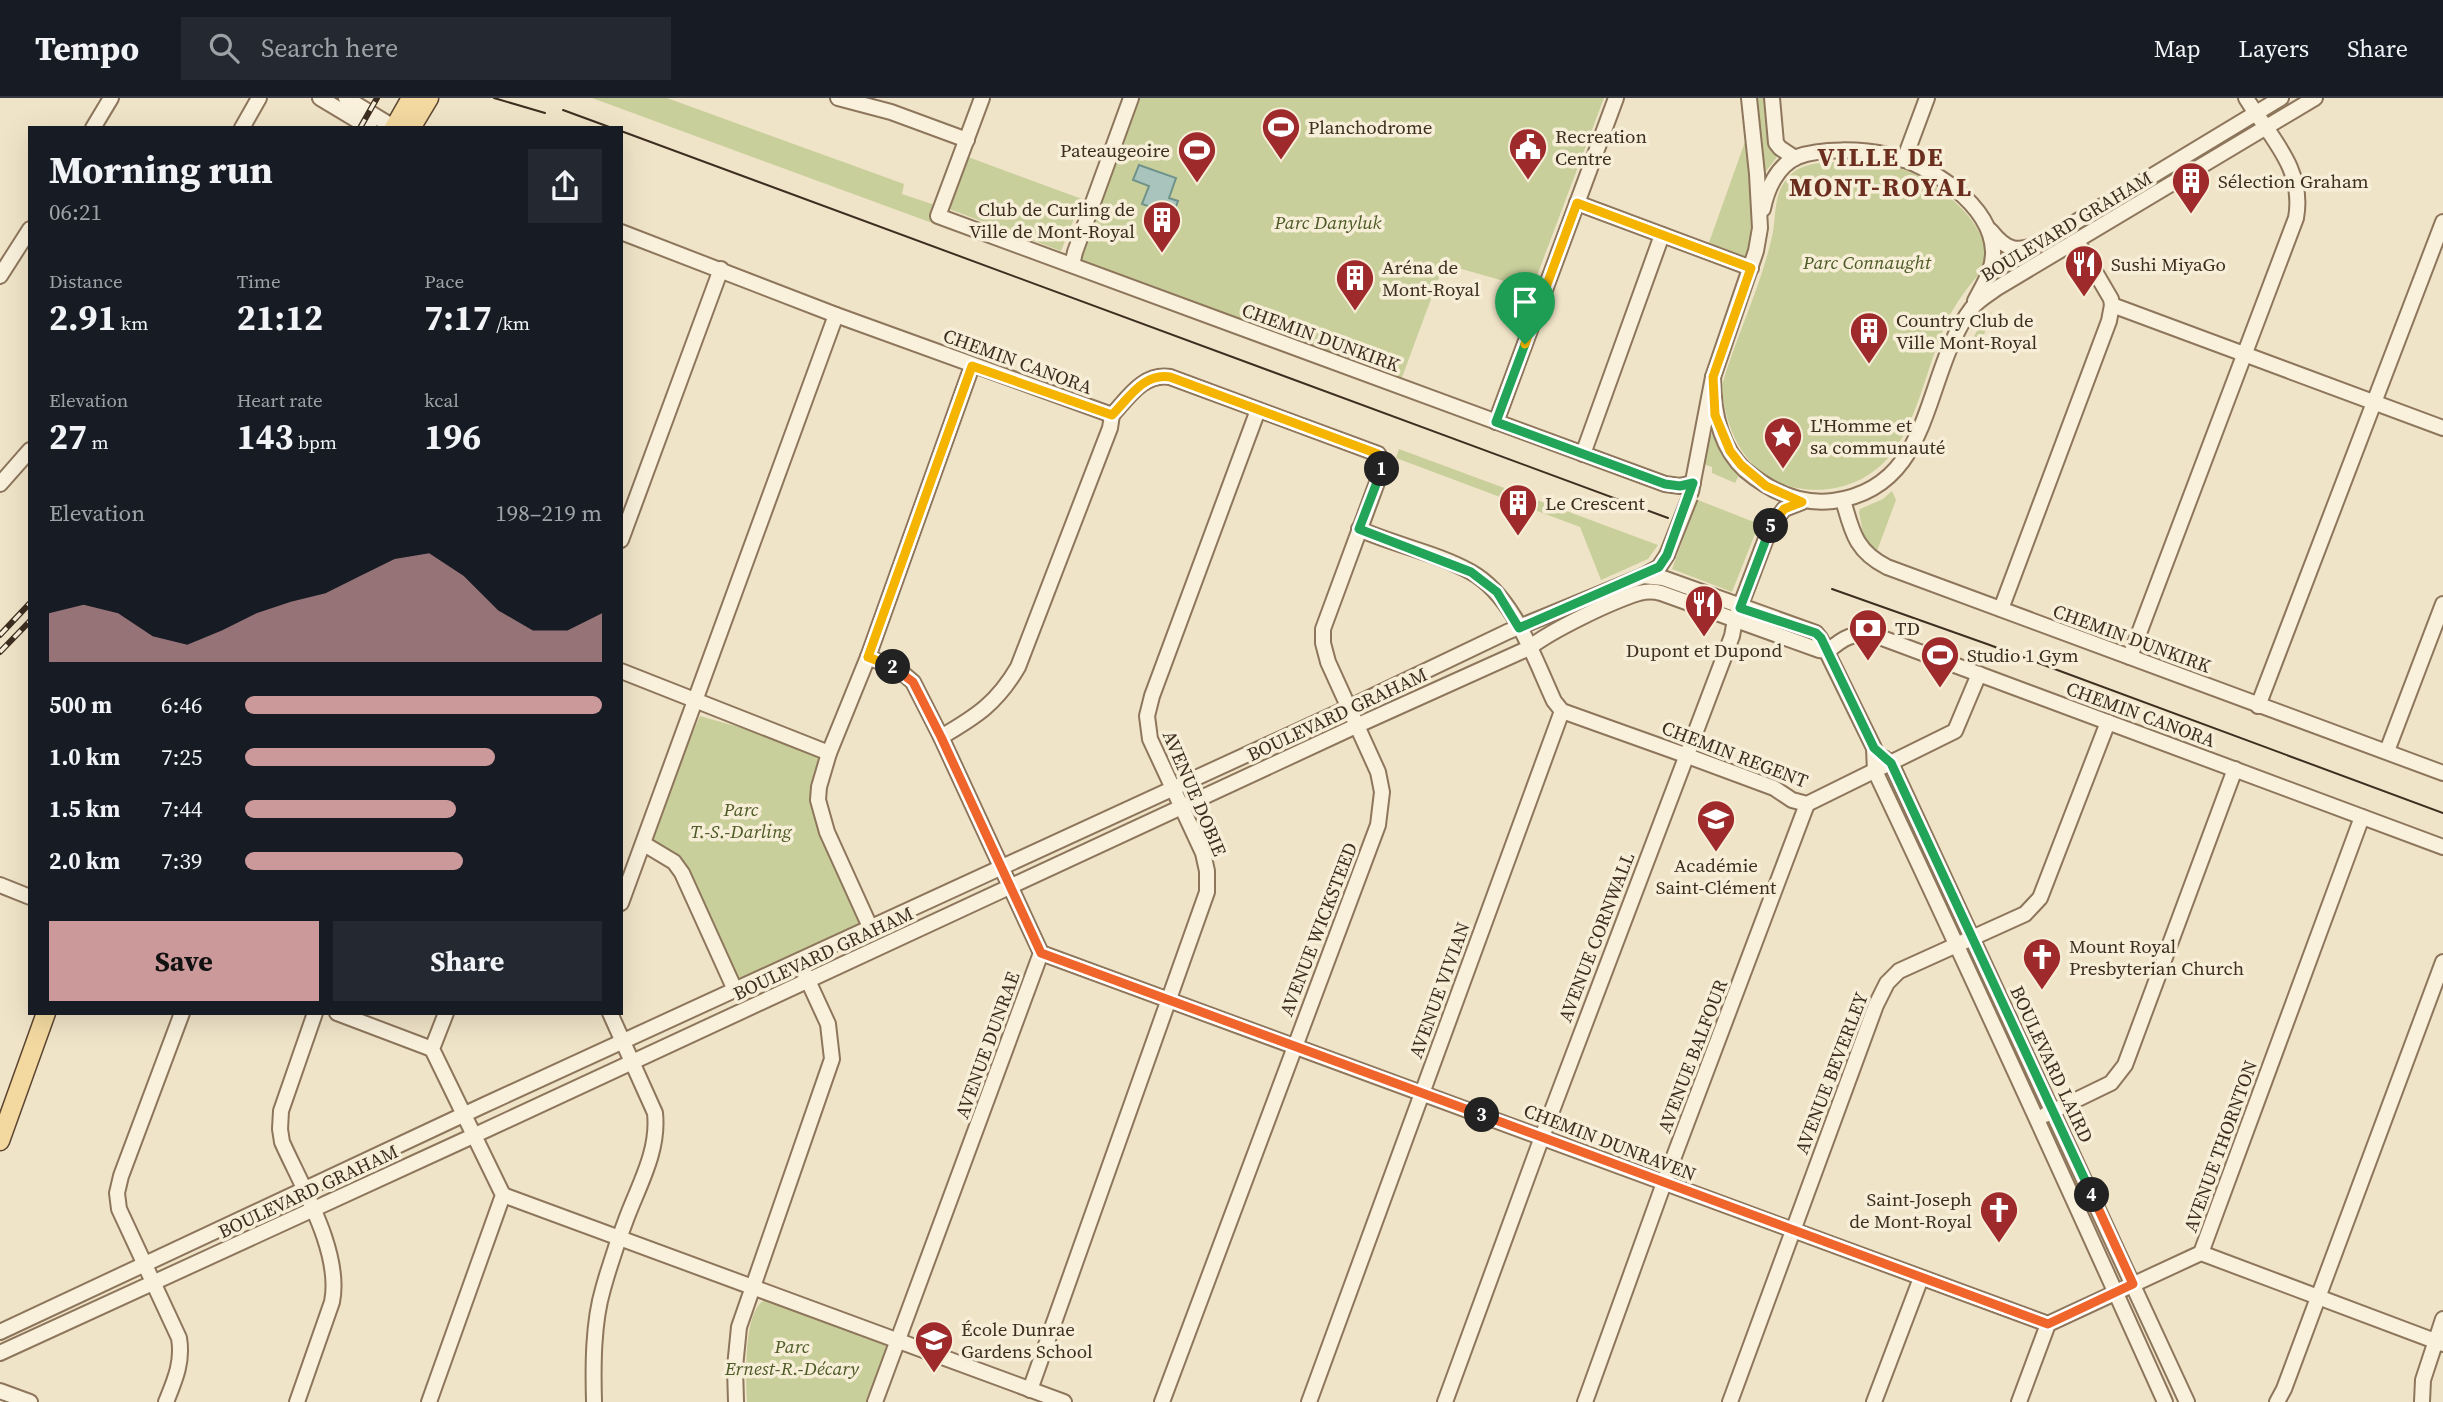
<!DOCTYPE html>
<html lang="en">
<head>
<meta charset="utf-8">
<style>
  :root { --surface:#171b24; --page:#242831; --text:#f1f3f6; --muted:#9ea1a6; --line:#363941; --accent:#cc999b }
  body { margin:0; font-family:"Source Serif 4",serif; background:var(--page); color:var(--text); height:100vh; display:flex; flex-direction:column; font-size:26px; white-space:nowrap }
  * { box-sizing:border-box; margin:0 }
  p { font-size:23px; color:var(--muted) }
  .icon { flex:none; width:38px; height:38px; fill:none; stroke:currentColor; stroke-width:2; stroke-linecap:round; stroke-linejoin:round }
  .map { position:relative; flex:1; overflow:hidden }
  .sheet { position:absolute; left:28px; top:28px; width:595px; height:889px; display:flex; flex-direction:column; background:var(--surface); border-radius:0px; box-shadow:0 7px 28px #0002 }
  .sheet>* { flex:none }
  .pin { position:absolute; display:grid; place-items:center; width:60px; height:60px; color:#fff; margin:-72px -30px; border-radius:50% 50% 50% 0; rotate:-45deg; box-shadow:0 0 7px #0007 }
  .pin .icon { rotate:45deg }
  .km { position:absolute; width:35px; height:35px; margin:-18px; border-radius:50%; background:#222; color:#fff; font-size:19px; line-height:35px; text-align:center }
  .round { display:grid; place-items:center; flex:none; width:74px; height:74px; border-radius:0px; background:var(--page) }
  .head { display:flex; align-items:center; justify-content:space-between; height:119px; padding:0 21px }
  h1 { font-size:38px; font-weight:700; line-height:52px }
  .stats { display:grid; grid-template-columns:repeat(3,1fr); gap:10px; height:119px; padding:7px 21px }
  .stats div { display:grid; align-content:center }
  .stats b { font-size:35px; font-weight:700 }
  .stats small { font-size:19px; font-weight:400 }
  .stats p { font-size:19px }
  .chart { height:196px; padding:14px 21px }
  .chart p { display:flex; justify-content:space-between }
  .chart svg { width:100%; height:126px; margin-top:7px; fill:var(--accent); opacity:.7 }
  .action { display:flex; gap:14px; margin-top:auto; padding:14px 21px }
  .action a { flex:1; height:80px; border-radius:0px; background:var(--accent); color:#111; font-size:28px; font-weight:700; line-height:80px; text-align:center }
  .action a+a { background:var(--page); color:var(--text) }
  ul { padding:0 21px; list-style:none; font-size:23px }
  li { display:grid; grid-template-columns:112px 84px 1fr; align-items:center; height:52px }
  li i { height:18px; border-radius:9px; background:var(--accent) }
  header { display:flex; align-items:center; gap:42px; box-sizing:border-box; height:98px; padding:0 35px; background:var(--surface); border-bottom:2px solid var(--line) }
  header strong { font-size:33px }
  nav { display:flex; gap:38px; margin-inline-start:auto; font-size:24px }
  .search { width:490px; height:63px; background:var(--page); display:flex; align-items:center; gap:18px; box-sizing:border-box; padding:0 24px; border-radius:0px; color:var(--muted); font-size:26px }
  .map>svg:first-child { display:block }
</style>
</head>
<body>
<header>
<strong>Tempo</strong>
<div class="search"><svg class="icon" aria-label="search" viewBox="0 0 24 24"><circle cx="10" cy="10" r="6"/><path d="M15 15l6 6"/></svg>Search here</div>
<nav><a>Map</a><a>Layers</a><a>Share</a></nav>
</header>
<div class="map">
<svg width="2443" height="1304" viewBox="0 0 2443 1304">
  <rect width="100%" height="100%" fill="#f0e4c8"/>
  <!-- green -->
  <g fill="#c9cf9b">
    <polygon points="592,0 667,0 904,86 902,96 941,109 935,126"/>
    <polygon points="1140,0 1604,0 1532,191 1444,166 1401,282 1078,163"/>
    <polygon points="1755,0 1765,0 1770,48 1777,59 1763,77"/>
    <polygon points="1752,24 1757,76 1751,170 1706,153"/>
    <polygon points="968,59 1082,101 1061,153 949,111"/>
    <path d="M1829,64C1853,64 1879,64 1902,71C1933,81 1989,123 1985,160C1983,175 1972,183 1964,195C1955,207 1948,219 1943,232C1927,270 1915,330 1889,359C1873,377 1853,388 1829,391C1763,399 1725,349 1722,287C1737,235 1762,187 1773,134C1776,116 1774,97 1786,82C1797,67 1812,66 1829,64Z"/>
    <polygon points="1992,214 1980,248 1975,252 1967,250 1980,228"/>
    <polygon points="1712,336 1724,356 1740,375 1735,385 1712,375 1712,369 1703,366 1708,342"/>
    <polygon points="1399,351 1658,447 1648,461 1601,482 1580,429 1396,360"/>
    <polygon points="1892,393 1896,402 1877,453 1864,440 1859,414 1860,411 1883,401"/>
    <polygon points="1698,402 1759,426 1732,494 1672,471"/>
    <polygon points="700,618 829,655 818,702 871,831 735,892 682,775 644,746"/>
    <path d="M769,1201L882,1244L887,1248L888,1254L869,1304H747C746,1283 742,1204 769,1201Z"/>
  </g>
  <!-- water -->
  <polygon fill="#a9c4bc" stroke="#6f938a" stroke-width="2" points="1139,67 1176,80 1169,100 1178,103 1173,117 1142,106 1149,88 1133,82"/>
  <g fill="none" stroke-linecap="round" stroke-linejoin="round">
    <!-- minor casing -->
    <g stroke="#8d765c" stroke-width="18">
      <g id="minor">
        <polyline points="320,0 370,30"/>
        <polyline points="346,0 395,30"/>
        <polyline points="838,0 891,14 967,42"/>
        <polyline points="982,0 938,118 1665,386 1680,388 1693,385"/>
        <polyline points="1772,0 1776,45 1780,50 1795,60"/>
        <polyline points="93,30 111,0"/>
        <polyline points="242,30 259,0"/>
        <polyline points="1904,62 1927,0"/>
        <polyline points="1577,105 1751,170"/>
        <path d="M1763,111C1767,91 1777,68 1797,59C1820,50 1863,51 1888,57C1929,66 1991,106 1993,153C1994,171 1983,187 1975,203"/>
        <path d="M1991,133C2007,153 2017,155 2041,145L2281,0"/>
        <polyline points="621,134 836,217 1112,317"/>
        <polyline points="2077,143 2111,201 2112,207 2443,330"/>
        <polyline points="1072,167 1075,154 1131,0"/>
        <polyline points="0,178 30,131"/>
        <path d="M1713,279C1713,312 1719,348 1745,372C1770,393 1800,407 1833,403C1936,389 1922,275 1972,210C1978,202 1989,196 1997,190L2315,0"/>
        <path d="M1112,317C1128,300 1143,275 1170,279L1378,356L1382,362V371L1323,531V545L1328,564L1378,674L1382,694L1378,727L1162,1304"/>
        <polyline points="1496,324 1616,0"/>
        <polyline points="1583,356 1662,137"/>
        <polyline points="0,386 30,352"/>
        <polyline points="1691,394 1713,279 1756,153 1760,130 1757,76 1749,0"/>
        <path d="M1843,402C1852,433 1855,453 1887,469L2443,675"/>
        <polyline points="1770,430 1784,411 1802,404"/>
        <path d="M1359,431C1395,447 1437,455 1471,474C1514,498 1534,560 1554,603L1562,613L1685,657L1774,690L1792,702L1807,706L1955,633L1979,576"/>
        <polyline points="621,442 721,171"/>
        <path d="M1643,478L1663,480L1816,535L1820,540L1874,650L1875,673C1974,882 2070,1093 2165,1304"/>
        <polyline points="2001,511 2109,223 2112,207"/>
        <polyline points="868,559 899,572 913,584 941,639 1041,855 875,1304"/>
        <path d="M2130,559L2296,120C2305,71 2270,39 2246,0"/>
        <polyline points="621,573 829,655"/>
        <polyline points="2258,608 2443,124"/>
        <path d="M941,639C977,618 997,605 1018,569L1110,330L1112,317"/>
        <polyline points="2387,653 2443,506"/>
        <polyline points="1884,660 1891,665 2187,1304"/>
        <polyline points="644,746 674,764 682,775 735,892"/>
        <polyline points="0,787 30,799"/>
        <polyline points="621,805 836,217"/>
        <polyline points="871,831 827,734 818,702 819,689 829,655 868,559 972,268"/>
        <polyline points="1041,855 2048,1226"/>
        <polyline points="337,915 432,951"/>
        <polyline points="2045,1017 2111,985 2125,967 2235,671"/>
        <polyline points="503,1097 1064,1304"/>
        <polyline points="2201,1155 2443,1246"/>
        <polyline points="0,1234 480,1009 1348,610 1507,534 1643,478 1659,469 1667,457"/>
        <path d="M0,1255L473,1038L1356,628L1529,550C1552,532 1610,504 1639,495C1647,493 1654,493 1661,495L1819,552L1828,553C1843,540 1853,534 1874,537L2443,749"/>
        <polyline points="1030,1292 1207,794 1207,773 1203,755 1150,641 1147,618 1152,598 1258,312"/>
        <polyline points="0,1293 30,1304"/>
        <path d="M166,1304C175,1282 183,1264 179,1240L119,1111L117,1095L121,1078L182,915"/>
        <path d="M297,1304L332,1204C342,1155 302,1089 282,1044L280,1031L281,1013L315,915"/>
        <polyline points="429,1304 503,1097 432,951 446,915"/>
        <path d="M594,1304C593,1268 593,1225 603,1191C610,1166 618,1142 627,1119C640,1085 659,1052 655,1015L610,915"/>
        <polyline points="736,1304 735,1269 739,1229 832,961 828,926 799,863"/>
        <polyline points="1309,1304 1562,613"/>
        <polyline points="1445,1304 1542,1039 1732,538 1735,522 1748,488"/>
        <polyline points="1585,1304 1664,1085 1807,706"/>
        <polyline points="1730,1304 1876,907 1887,885 1899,873 2025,816 2040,800 2108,624"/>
        <polyline points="1874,1304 1921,1180"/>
        <polyline points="2019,1304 2048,1226 2201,1155 2362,719"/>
        <polyline points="2277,1304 2284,1291 2443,864"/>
        <polyline points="2422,1304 2423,1282 2443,1221"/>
      </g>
    </g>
    <!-- major casing -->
    <g stroke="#5b4430" stroke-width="21">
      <g id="major">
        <polyline points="394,30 411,0"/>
        <polyline points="411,30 429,0"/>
        <polyline points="0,1043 46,915"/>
      </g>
    </g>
    <!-- minor -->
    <use href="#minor" stroke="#faf1dc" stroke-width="14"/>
    <!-- major -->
    <use href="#major" stroke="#f3d9a0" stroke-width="18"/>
    <!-- tram -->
    <g stroke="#3d2e20" stroke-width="2">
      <polyline points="494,0 545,15"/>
      <polyline points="563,12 612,30"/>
      <polyline points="621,33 1668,420"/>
      <polyline points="1832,491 1987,546 2443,715"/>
    </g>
    <!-- rail casing -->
    <g stroke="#3d2e20" stroke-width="6">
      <g id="rail">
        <polyline points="360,30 377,0"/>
        <polyline points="0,537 30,505"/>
        <polyline points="0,554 30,523"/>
      </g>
    </g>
    <!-- rail -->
    <use href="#rail" stroke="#f7eed8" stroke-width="3.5" stroke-dasharray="10" stroke-linecap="butt"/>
    <!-- minor-bridge casing -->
    <g stroke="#8d765c" stroke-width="18" stroke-linecap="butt">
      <g id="minor-bridge">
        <polyline points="1667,457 1690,399"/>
        <polyline points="1748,488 1770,430"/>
      </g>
    </g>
    <!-- minor-bridge -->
    <use href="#minor-bridge" stroke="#faf1dc" stroke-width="14"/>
  </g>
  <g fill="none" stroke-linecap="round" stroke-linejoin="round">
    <!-- split-1 casing -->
    <g stroke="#fff" stroke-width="14">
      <polyline id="split-1" points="1382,371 1359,431 1471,474 1497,494 1519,530 1659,469 1667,457 1693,385 1680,388 1665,386 1496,324 1525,246"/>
    </g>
    <!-- split-2 casing -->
    <g stroke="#fff" stroke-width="14">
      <path id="split-2" d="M893,569L868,559L972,268L1112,317C1129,300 1143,275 1170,279L1378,356L1382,362V371"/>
    </g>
    <!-- split-3 casing -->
    <g stroke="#fff" stroke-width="14">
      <polyline id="split-3" points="893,569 913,584 941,639 1041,855 1482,1017"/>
    </g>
    <!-- split-4 casing -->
    <g stroke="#fff" stroke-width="14">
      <polyline id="split-4" points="1482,1017 2048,1226 2133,1186 2092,1097"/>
    </g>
    <!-- split-5 casing -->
    <g stroke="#fff" stroke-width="14">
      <polyline id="split-5" points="1771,428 1740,510 1816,535 1821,540 1874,650 1891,665 2092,1097"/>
    </g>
    <!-- split-6 casing -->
    <g stroke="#fff" stroke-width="14">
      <polyline id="split-6" points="1525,246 1577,105 1751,170 1713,279 1715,317 1730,353 1741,367 1766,388 1802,404 1784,411 1771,428"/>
    </g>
    <!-- split-1 -->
    <use href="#split-1" stroke="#22a559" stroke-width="9"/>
    <!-- split-2 -->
    <use href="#split-2" stroke="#f5b400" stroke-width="9"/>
    <!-- split-3 -->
    <use href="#split-3" stroke="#f0652b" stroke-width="9"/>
    <!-- split-4 -->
    <use href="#split-4" stroke="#f0652b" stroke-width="9"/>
    <!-- split-5 -->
    <use href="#split-5" stroke="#22a559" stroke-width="9"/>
    <!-- split-6 -->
    <use href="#split-6" stroke="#f5b400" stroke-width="9"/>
  </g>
  <!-- icons -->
  <defs>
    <g id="stadium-pin" transform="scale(2.0125)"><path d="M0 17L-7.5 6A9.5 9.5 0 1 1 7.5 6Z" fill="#9e2a2b" stroke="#f7eed8"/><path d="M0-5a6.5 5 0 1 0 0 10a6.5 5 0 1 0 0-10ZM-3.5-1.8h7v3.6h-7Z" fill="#fff"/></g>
    <g id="civic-pin" transform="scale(2.0125)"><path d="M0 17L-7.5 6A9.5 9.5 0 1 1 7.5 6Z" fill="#9e2a2b" stroke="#f7eed8"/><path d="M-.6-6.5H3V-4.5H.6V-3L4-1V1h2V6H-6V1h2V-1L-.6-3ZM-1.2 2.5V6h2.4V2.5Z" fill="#fff"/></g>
    <g id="building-pin" transform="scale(2.0125)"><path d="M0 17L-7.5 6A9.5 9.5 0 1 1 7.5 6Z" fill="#9e2a2b" stroke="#f7eed8"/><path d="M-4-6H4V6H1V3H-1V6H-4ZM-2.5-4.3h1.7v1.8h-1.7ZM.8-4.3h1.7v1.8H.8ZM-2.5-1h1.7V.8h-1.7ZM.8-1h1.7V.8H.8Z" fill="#fff"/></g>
    <g id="restaurant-pin" transform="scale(2.0125)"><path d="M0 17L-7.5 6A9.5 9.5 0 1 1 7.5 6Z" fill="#9e2a2b" stroke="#f7eed8"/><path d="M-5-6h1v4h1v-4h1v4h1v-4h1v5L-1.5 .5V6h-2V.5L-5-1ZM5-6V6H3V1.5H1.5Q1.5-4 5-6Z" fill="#fff"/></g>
    <g id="sight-pin" transform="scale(2.0125)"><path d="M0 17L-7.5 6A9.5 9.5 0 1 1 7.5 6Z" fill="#9e2a2b" stroke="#f7eed8"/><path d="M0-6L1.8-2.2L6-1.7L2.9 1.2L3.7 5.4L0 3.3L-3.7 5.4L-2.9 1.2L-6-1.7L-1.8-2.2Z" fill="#fff"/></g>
    <g id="bank-pin" transform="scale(2.0125)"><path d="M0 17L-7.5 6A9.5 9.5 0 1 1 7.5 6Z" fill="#9e2a2b" stroke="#f7eed8"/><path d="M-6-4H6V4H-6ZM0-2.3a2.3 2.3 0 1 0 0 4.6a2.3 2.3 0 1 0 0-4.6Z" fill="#fff"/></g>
    <g id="school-pin" transform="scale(2.0125)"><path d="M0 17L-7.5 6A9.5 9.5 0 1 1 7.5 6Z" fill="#9e2a2b" stroke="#f7eed8"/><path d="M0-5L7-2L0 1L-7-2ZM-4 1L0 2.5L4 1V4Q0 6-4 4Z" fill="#fff"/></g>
    <g id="church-pin" transform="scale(2.0125)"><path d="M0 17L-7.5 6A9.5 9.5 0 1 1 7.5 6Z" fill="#9e2a2b" stroke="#f7eed8"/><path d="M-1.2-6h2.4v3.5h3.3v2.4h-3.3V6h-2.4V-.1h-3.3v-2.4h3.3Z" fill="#fff"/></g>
  </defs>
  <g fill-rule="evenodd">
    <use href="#stadium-pin" x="1281" y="29"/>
    <use href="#civic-pin" x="1528" y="49"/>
    <use href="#stadium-pin" x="1197" y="52"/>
    <use href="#building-pin" x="2191" y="83"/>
    <use href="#building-pin" x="1162" y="122"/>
    <use href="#restaurant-pin" x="2084" y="166"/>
    <use href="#building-pin" x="1355" y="180"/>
    <use href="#building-pin" x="1869" y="233"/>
    <use href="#sight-pin" x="1783" y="338"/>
    <use href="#building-pin" x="1518" y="405"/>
    <use href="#restaurant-pin" x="1704" y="506"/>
    <use href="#bank-pin" x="1868" y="530"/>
    <use href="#stadium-pin" x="1940" y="557"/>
    <use href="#school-pin" x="1716" y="721"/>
    <use href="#church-pin" x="2042" y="859"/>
    <use href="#church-pin" x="1999" y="1112"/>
    <use href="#school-pin" x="934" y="1242"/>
  </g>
  <g text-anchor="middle" stroke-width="7" stroke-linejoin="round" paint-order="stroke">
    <!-- poi labels -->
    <g font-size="19" fill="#3d2e20" stroke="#f7eed8" text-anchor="start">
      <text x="1308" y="36">Planchodrome</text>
      <text x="1555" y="45">Recreation<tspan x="1555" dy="22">Centre</tspan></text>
      <text x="1170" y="59" text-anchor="end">Pateaugeoire</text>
      <text x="2218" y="90">Sélection Graham</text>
      <text x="1135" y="118" text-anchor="end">Club de Curling de<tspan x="1135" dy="22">Ville de Mont-Royal</tspan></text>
      <text x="2111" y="173">Sushi MiyaGo</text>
      <text x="1382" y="176">Aréna de<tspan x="1382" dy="22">Mont-Royal</tspan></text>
      <text x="1896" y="229">Country Club de<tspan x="1896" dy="22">Ville Mont-Royal</tspan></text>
      <text x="1810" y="334">L'Homme et<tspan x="1810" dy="22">sa communauté</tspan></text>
      <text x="1545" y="412">Le Crescent</text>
      <text x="1895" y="537">TD</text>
      <text x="1704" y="559" text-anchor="middle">Dupont et Dupond</text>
      <text x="1967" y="564">Studio 1 Gym</text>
      <text x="1716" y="774" text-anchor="middle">Académie<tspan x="1716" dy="22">Saint-Clément</tspan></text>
      <text x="2069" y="855">Mount Royal<tspan x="2069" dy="22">Presbyterian Church</tspan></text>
      <text x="1972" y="1108" text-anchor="end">Saint-Joseph<tspan x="1972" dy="22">de Mont-Royal</tspan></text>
      <text x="961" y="1238">École Dunrae<tspan x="961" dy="22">Gardens School</tspan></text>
    </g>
    <!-- park labels -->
    <g font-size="19" font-style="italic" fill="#4d5a26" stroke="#f7eed8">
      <text x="1328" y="131">Parc Danyluk</text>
      <text x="1867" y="171">Parc Connaught</text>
      <text x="741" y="718">Parc<tspan x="741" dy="22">T.-S.-Darling</tspan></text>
      <text x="792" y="1255">Parc<tspan x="792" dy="22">Ernest-R.-Décary</tspan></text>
    </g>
    <!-- street labels -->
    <g font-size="19" fill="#3d2e20" stroke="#f7eed8">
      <text transform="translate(2066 128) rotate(-31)" y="7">BOULEVARD GRAHAM</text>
      <text transform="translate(1321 239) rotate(20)" y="7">CHEMIN DUNKIRK</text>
      <text transform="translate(1018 263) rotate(20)" y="7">CHEMIN CANORA</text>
      <text transform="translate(2132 540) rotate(20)" y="7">CHEMIN DUNKIRK</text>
      <text transform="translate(1337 616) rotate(-25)" y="7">BOULEVARD GRAHAM</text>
      <text transform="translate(2141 616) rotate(20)" y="7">CHEMIN CANORA</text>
      <text transform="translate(1735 656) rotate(21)" y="7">CHEMIN REGENT</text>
      <text transform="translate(1195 695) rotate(67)" y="7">AVENUE DOBIE</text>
      <text transform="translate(1318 831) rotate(-69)" y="7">AVENUE WICKSTEED</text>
      <text transform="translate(1596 839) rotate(-69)" y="7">AVENUE CORNWALL</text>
      <text transform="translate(823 855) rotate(-25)" y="7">BOULEVARD GRAHAM</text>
      <text transform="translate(1439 892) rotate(-70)" y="7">AVENUE VIVIAN</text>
      <text transform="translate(987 947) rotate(-70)" y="7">AVENUE DUNRAE</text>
      <text transform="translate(1692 958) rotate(-69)" y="7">AVENUE BALFOUR</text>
      <text transform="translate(2052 966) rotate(65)" y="7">BOULEVARD LAIRD</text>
      <text transform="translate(1831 975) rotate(-69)" y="7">AVENUE BEVERLEY</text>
      <text transform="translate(1610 1044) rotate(21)" y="7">CHEMIN DUNRAVEN</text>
      <text transform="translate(2220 1048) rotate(-70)" y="7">AVENUE THORNTON</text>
      <text transform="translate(308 1093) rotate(-25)" y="7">BOULEVARD GRAHAM</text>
    </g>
    <!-- district labels -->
    <g font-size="26" font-weight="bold" letter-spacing="2" fill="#6b2e1e" stroke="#f7eed8">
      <text x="1881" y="68">VILLE DE<tspan x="1881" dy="30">MONT-ROYAL</tspan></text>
    </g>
  </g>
</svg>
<div class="pin" style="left:1525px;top:246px;background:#1e9e55"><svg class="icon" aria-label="arrive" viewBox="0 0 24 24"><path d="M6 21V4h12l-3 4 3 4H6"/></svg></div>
<b class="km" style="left:1382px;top:371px">1</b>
<b class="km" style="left:893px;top:569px">2</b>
<b class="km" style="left:1482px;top:1017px">3</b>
<b class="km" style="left:2092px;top:1097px">4</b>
<b class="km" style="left:1771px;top:428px">5</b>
<section class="sheet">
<div class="head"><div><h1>Morning run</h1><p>06:21</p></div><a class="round"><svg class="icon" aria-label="share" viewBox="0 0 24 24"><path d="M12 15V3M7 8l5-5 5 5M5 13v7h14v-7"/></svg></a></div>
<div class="stats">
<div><p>Distance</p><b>2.91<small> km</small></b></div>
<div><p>Time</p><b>21:12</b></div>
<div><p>Pace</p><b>7:17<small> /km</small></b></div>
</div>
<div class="stats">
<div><p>Elevation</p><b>27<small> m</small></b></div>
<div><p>Heart rate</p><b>143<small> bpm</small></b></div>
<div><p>kcal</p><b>196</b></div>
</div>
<div class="chart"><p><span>Elevation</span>198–219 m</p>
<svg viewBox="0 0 160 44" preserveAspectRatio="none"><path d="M0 44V27L10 24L20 27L30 35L40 38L50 33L60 27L70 23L80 20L90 14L100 8L110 6L120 14L130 26L140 33L150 33L160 27V44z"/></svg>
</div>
<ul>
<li><b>500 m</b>6:46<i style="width:100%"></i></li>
<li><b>1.0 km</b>7:25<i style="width:70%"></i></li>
<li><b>1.5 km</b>7:44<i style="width:59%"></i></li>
<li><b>2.0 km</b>7:39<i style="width:61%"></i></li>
</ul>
<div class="action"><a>Save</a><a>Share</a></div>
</section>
</div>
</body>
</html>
